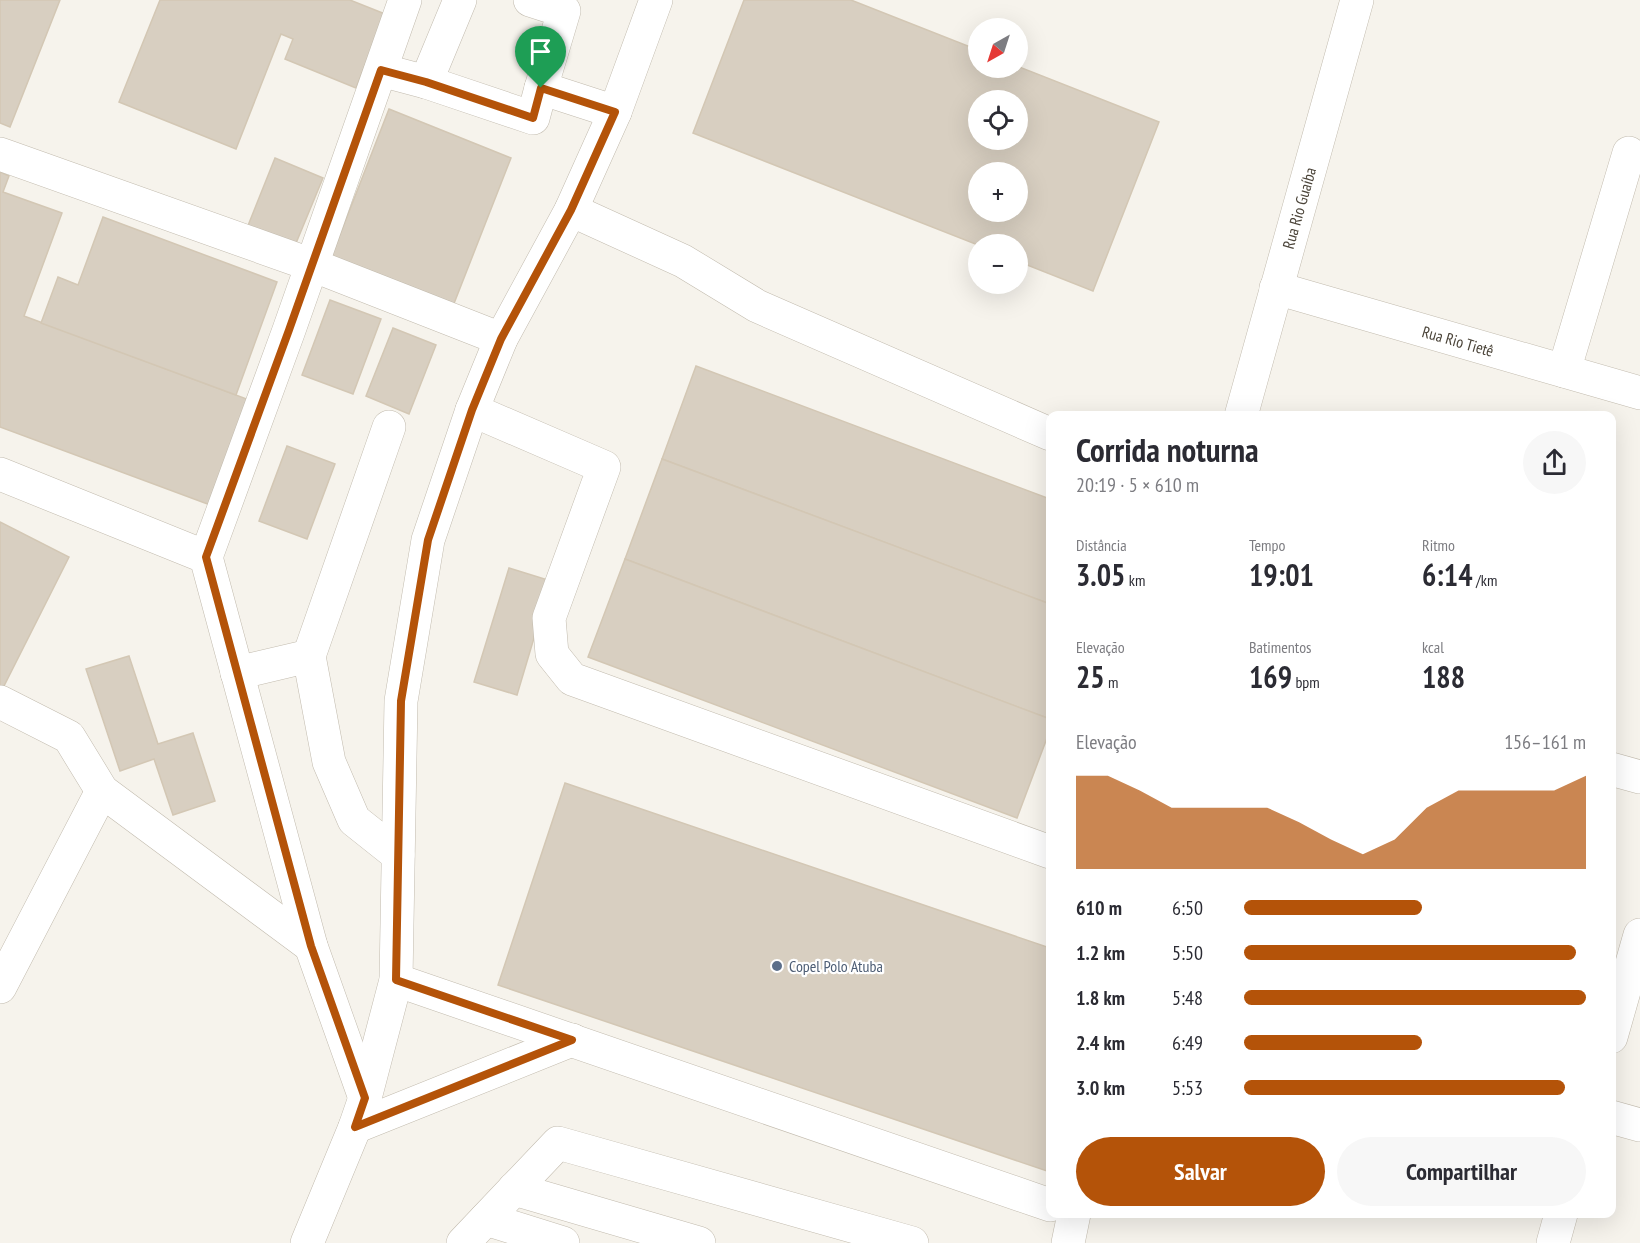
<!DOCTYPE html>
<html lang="pt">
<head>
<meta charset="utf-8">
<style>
  :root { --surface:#fff; --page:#f7f7f7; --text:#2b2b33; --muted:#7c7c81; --accent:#b45309 }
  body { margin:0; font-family:"PT Sans Narrow",sans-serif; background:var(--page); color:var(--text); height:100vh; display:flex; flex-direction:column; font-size:22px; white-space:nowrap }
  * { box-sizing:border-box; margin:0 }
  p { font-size:20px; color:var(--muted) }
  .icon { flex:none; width:33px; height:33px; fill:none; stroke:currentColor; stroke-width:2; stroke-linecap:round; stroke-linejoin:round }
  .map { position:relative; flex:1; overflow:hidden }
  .sheet { position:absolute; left:1046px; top:411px; width:570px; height:807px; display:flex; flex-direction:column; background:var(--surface); border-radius:12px; box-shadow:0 6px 24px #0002 }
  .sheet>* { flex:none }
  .needle { width:39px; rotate:219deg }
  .buttons { position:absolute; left:968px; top:18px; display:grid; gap:12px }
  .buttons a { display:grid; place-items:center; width:60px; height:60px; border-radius:50%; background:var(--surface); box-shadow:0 6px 24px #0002; font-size:30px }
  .pin { position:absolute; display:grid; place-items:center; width:51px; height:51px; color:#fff; margin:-62px -26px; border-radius:50% 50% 50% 0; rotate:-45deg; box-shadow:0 0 6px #0007 }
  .pin .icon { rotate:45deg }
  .round { display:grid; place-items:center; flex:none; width:63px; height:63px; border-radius:32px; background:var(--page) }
  .head { display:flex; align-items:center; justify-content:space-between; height:102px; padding:0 30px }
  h1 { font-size:33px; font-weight:800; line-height:45px }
  .figures { display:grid; grid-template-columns:repeat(3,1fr); gap:9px; height:102px; padding:6px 30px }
  .figures div { display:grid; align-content:center }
  .figures b { font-size:30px; font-weight:800 }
  .figures small { font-size:16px; font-weight:400 }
  .figures p { font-size:16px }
  .chart { height:168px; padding:12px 30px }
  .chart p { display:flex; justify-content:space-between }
  .chart svg { width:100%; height:108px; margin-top:6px; fill:var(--accent); opacity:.7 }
  .cta { display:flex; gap:12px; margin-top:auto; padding:12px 30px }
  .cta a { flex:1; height:69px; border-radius:36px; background:var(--accent); color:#fff; font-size:24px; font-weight:800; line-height:69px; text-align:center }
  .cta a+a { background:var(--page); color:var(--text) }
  ul { padding:0 30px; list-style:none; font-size:20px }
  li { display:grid; grid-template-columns:96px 72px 1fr; align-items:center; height:45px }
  li i { height:15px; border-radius:8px; background:var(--accent) }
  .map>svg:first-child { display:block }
</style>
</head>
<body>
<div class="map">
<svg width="1640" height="1243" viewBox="0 0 1640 1243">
  <rect width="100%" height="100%" fill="#f6f3ec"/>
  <!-- building -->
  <g fill="#d8cfc1" stroke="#d3c7b4" stroke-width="1.5" fill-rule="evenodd">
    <polygon points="0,0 60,0 10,127 0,123"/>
    <polygon points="160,0 350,0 385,14 356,88 285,59 293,39 281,34 236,149 119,102"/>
    <path d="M744,0H851L978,50V68H1017V66L1159,122L1093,291L1017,261V244L978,245L693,133ZM978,100H1017V140H978ZM978,172H1017V212H978Z"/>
    <polygon points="389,109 511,158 453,306 331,258"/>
    <polygon points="275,158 323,178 294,248 247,228"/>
    <polygon points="0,172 9,176 3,192 62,213 24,316 260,404 221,509 0,427"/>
    <polygon points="103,217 277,282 236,395 41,323 58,277 78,285"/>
    <polygon points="330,300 381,319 353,394 302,375"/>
    <polygon points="393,328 436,345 409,414 366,396"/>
    <polygon points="696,366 1050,499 1050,604 662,459"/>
    <polygon points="287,446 335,464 307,539 259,521"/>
    <polygon points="662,459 1050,604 1050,719 625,559"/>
    <polygon points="0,522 69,557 0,694"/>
    <polygon points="625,559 1050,719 1050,730 1017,818 588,657"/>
    <polygon points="509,568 551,581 517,695 474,682"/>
    <polygon points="129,656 158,744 193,733 215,801 173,815 154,759 120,771 86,669"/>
    <polygon points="565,783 1050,948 1050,1172 498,985"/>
  </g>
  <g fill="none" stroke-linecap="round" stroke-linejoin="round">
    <!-- minor casing -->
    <g stroke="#c2bbae" stroke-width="34">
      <g id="minor">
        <polyline points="530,0 564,11 541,88"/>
        <polyline points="381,70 426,82 533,118 541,88 615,112"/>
        <polyline points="426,82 460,0"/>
        <polyline points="0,154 312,265 501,339"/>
        <polyline points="571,210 683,261 757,306 1050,434"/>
        <polyline points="1276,288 1640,393"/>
        <polyline points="1564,371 1629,153"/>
        <polyline points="472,410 604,467 549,618 552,654 572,679 1050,852"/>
        <polyline points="1241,416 1357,0"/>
        <polyline points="389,427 309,656 329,762 354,820 398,855"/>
        <polyline points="0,474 206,557 311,946 365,1098"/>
        <polyline points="206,557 289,330 405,0"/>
        <polyline points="237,673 309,656"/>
        <polyline points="0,702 69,737 102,791"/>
        <polyline points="1611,769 1640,777"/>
        <polyline points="396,980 1050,1205"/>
        <polyline points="0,987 102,791 311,946"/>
        <polyline points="1611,1037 1640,935"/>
        <polyline points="1611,1117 1640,1125"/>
        <polyline points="355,1127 572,1040"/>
        <polyline points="514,1189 699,1243"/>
        <polyline points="486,1219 563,1243"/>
        <polyline points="307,1243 355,1127 365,1098 396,980 401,701 428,540 472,410 501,339 571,210 615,112 656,0"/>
        <polyline points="463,1243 558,1143 912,1243"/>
        <polyline points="1068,1243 1074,1214"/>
        <polyline points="1553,1243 1561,1214"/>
      </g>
    </g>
    <!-- minor -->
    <use href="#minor" stroke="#fff" stroke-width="33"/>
  </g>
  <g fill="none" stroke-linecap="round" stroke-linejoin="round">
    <!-- route casing -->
    <g stroke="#fff" stroke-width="12">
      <polygon id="route" points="381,70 426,82 533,118 541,88 615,112 571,210 501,339 472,410 428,540 401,701 396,980 572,1040 355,1127 365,1098 311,946 206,557 289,330"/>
    </g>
    <!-- route -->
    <use href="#route" stroke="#b45309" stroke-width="8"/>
  </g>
  <!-- markers -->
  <circle fill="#5c6f8a" stroke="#fff" stroke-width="2" cx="777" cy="966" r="6"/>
  <g text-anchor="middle" stroke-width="4.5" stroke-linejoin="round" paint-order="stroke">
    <!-- street labels -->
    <g font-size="16" fill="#4b4439" stroke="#fff">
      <text transform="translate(1299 208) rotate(-74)" y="6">Rua Rio Guaíba</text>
      <text transform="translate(1458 341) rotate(16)" y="6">Rua Rio Tietê</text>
    </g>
    <!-- service labels -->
    <g font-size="16" fill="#4e5e75" stroke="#fff" text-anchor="start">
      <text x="789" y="972">Copel Polo Atuba</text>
    </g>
  </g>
</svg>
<div class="buttons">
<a><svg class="needle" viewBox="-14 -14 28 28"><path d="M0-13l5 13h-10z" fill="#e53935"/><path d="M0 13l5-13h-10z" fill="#7c7c81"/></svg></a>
<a><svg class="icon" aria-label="locate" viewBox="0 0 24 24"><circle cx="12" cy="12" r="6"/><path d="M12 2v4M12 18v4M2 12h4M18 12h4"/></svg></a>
<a>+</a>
<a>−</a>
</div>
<div class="pin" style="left:541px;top:88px;background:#1e9e55"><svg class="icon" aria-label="arrive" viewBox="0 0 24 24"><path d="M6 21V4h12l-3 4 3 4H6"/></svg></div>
<section class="sheet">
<div class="head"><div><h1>Corrida noturna</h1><p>20:19 · 5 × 610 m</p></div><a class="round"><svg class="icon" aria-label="share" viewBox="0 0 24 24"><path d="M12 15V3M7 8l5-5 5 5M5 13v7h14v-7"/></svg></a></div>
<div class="figures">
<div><p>Distância</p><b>3.05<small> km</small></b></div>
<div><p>Tempo</p><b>19:01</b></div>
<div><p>Ritmo</p><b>6:14<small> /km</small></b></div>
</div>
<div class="figures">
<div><p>Elevação</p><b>25<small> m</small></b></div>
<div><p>Batimentos</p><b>169<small> bpm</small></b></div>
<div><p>kcal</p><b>188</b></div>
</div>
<div class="chart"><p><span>Elevação</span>156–161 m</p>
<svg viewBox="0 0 160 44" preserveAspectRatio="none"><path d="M0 44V6L10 6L20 12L30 19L40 19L50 19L60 19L70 25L80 32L90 38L100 32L110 19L120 12L130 12L140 12L150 12L160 6V44z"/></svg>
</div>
<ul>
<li><b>610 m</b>6:50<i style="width:52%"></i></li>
<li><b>1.2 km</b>5:50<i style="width:97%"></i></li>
<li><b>1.8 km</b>5:48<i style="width:100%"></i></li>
<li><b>2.4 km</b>6:49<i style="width:52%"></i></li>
<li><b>3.0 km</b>5:53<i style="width:94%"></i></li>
</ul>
<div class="cta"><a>Salvar</a><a>Compartilhar</a></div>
</section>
</div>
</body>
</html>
